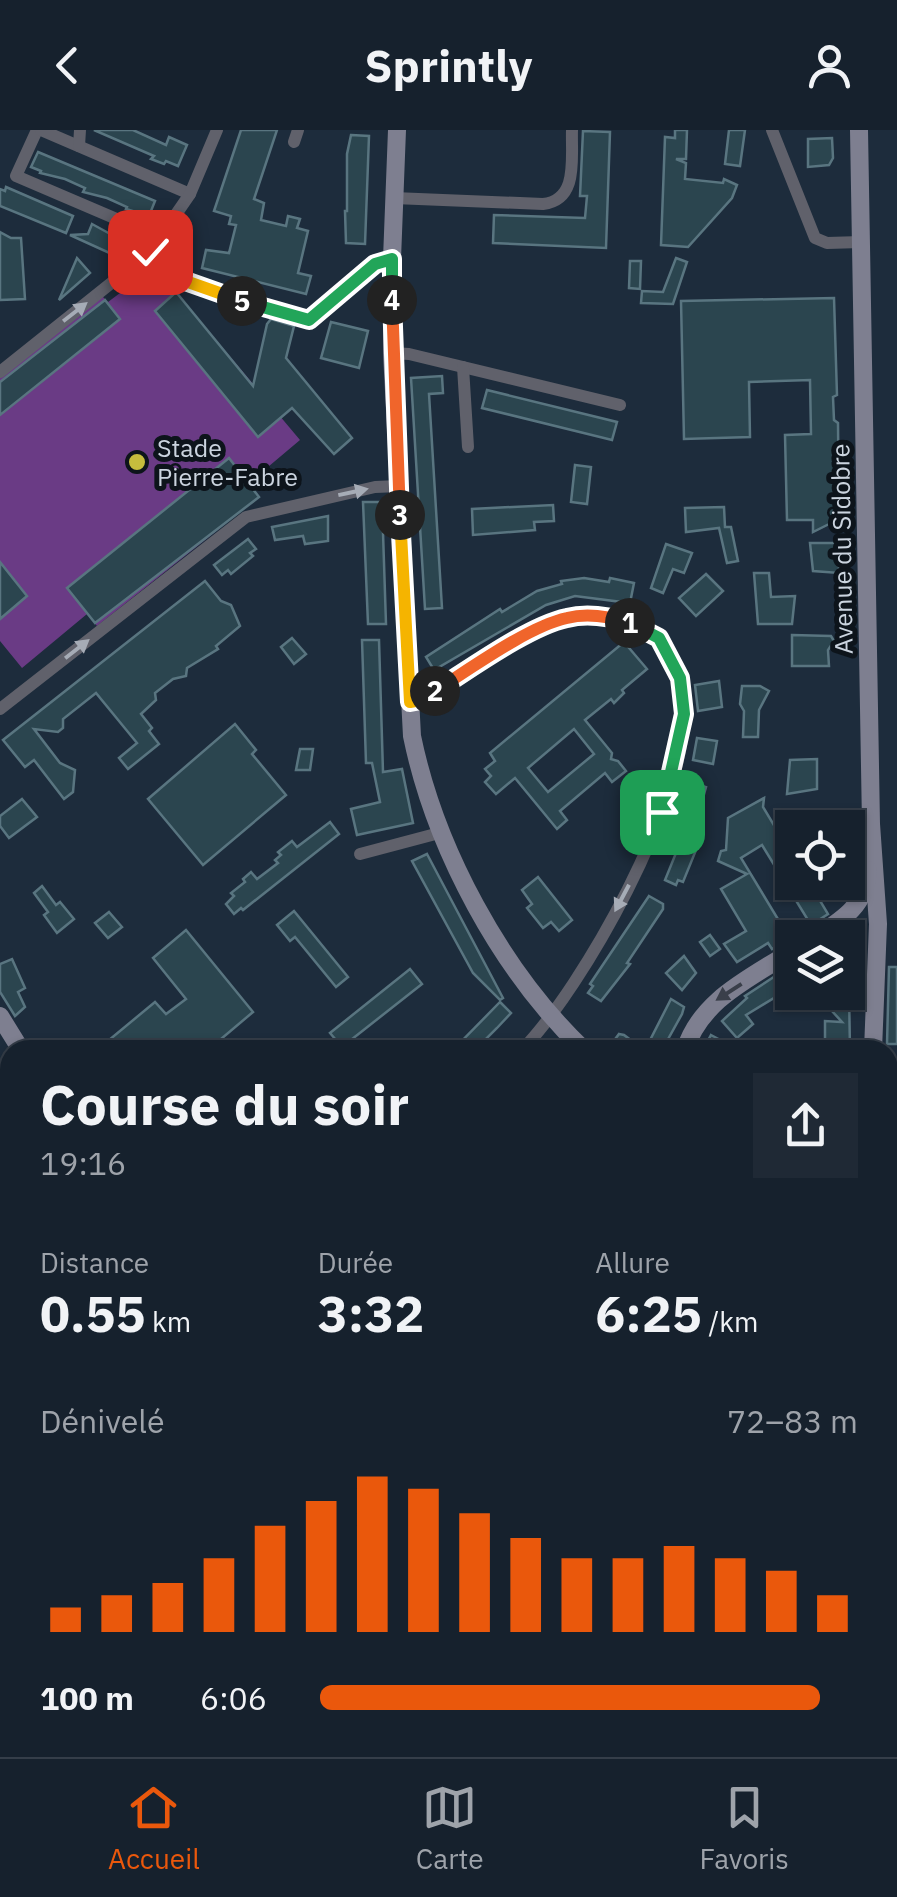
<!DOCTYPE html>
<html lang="fr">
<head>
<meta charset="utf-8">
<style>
  :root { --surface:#16212d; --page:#1f2935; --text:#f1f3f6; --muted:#9ea3aa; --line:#353e49; --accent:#ea580c }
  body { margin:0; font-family:"IBM Plex Sans",sans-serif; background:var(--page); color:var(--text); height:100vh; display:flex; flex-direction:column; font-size:38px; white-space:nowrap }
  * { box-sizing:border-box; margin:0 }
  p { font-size:32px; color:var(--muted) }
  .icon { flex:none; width:55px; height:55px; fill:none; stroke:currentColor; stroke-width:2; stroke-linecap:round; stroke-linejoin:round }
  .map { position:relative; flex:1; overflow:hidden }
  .panel { position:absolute; left:0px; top:910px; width:898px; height:718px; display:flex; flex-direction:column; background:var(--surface); border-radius:30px 30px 0 0; box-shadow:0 2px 8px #0004,0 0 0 2px var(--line) }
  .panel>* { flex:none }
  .buttons { position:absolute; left:775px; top:680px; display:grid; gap:20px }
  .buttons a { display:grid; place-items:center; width:90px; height:90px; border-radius:0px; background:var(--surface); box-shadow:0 2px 8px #0004,0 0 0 2px var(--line); font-size:50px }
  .pin { position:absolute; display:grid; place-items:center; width:85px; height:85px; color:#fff; margin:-42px; border-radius:20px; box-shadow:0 5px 15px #0006 }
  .km { position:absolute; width:50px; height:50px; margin:-25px; border-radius:50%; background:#222; color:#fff; font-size:28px; line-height:50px; text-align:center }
  .round { display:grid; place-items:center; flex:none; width:105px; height:105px; border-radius:0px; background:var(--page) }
  .headline { display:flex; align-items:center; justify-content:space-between; height:170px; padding:0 40px }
  h1 { font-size:55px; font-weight:800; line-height:75px }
  .stats { display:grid; grid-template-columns:repeat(3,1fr); gap:15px; height:170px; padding:10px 40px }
  .stats div { display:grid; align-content:center }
  .stats b { font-size:50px; font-weight:800 }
  .stats small { font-size:28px; font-weight:400 }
  .stats p { font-size:28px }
  .chart { height:280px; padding:20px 40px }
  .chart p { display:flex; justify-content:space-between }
  .chart svg { width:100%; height:180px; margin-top:10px; stroke:var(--accent); stroke-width:6 }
  ul { padding:0 40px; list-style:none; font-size:32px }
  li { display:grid; grid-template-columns:160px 120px 1fr; align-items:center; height:75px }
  li i { height:25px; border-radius:12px; background:var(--accent) }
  header { display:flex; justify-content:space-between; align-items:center; height:130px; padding:0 40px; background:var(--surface); font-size:45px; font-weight:800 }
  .tab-bar { display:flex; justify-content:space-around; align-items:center; height:140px; border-top:2px solid var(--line); background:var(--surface); font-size:28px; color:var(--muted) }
  .tab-bar a { display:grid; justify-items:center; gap:5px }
  .tab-bar .current { color:var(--accent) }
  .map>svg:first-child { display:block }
</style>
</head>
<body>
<header><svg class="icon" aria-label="back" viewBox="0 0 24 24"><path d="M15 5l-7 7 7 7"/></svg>Sprintly<svg class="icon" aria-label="person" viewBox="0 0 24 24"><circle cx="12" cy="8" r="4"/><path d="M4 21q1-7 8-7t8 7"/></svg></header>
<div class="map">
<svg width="897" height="1627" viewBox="0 0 897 1627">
  <rect width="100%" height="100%" fill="#1d2c3c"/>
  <!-- green -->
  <polygon fill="#6a3b85" points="136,151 174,160 300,310 249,353 259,367 97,496 87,484 22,538 0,511 0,247 101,165 108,172"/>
  <!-- water -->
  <polygon fill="#0b1e1e" stroke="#455558" stroke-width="2.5" points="0,1595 10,1603 10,1618 29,1618 37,1627 0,1627"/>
  <!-- building -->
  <g fill="#2b454f" stroke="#597580" stroke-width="2.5" fill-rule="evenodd">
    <polygon points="94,0 133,0 166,15 169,7 187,15 178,36 166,31 164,34 151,29 154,26"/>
    <polygon points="241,0 277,0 254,69 264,73 261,90 286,96 288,86 300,89 297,98 308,101 298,143 311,146 306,164 202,138 206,120 229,123 236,95 229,94 231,86 214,81"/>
    <polygon points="675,0 687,0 686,29 676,29 686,33 685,49 723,53 724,49 737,55 732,68 688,117 661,115 665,7 675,8"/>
    <polygon points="729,0 745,0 740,36 725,34"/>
    <polygon points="583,1 610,2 606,118 493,113 494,85 585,88 587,66 580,66"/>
    <polygon points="351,5 369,6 365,114 346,113 345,81 347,81 347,24"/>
    <polygon points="832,8 833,28 829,35 808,37 808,9"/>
    <polygon points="38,22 155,71 149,86 126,79 127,77 107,68 83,62 85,58 65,49 40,43 41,41 31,37"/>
    <polygon points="6,57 73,86 66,103 0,76 0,59 5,61"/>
    <polygon points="92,94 123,111 116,126 70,105 88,104"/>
    <polygon points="0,102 11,108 21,108 25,169 0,170"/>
    <polygon points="77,128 90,143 59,170"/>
    <polygon points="676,128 687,132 673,174 641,173 642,161 663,162"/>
    <polygon points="630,131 641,131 640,159 629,158"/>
    <polygon points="176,162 253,256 267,194 271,189 294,196 286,228 352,308 334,324 292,278 258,307 155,181"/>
    <polygon points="834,168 837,265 833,267 834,290 838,293 839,389 813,402 813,390 787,390 785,305 811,304 810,250 749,252 750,307 684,309 681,171"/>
    <polygon points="105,170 120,189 0,285 0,252"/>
    <polygon points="331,192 368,201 359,238 321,228"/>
    <polygon points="442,246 443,263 429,264 442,478 425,479 411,248"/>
    <polygon points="487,260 617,292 612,310 482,278"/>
    <polygon points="229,328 259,367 95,493 67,458"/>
    <polygon points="575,335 591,337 587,374 571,372"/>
    <polygon points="363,372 382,372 386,494 368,494"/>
    <polygon points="553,375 554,391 534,392 535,400 473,405 472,379"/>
    <polygon points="724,377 725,397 731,397 738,431 727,433 719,398 686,402 685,378"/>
    <polygon points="328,386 328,411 305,414 303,406 275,410 272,397"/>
    <polygon points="248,409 256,419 250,423 253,426 231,444 228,440 222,445 214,435"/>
    <polygon points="810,413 839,413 839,443 813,441"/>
    <polygon points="666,414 692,423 684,443 673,439 663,463 651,458"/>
    <polygon points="0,432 27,466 0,489"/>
    <polygon points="754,443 769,443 771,467 795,466 792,494 758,494"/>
    <polygon points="706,444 723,461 696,486 679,468"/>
    <polygon points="584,448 609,452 610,448 634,453 630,473 575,466 546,475 434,540 426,527 500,479 502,482 537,461 562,454 561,451"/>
    <polygon points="205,451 221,471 231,475 240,496 216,516 218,519 187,538 186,546 173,549 155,563 156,570 141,584 152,598 149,601 159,614 128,639 119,628 137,613 96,563 63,589 63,598 58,602 34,599 60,633 75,640 73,662 64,669 34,630 25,637 3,610"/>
    <polygon points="792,505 831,506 834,511 828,520 829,536 792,536"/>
    <polygon points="292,508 306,524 294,534 281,517"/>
    <polygon points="362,510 379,510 383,642 402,639 413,693 357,705 351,679 380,672 372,633 366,633"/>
    <path d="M624,512L647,539L622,560L624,563L614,573L611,569L585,590L612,623L611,629L618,631L626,641L612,652L605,643L560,681L567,690L557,699L515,648L496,664L485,652L491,646L485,639L495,631L490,623ZM574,599L594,624L548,662L528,638Z"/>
    <polygon points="719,551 722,577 698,581 695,555"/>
    <polygon points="742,556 760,556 769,561 759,580 758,607 743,607 744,581 740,574"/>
    <polygon points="235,594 256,620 252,624 286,665 203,735 148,669"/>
    <polygon points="697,608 717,611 713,634 693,630"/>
    <polygon points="300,619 313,619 310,640 296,640"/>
    <polygon points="817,629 817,659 787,664 790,630"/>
    <polygon points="688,652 706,657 700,679 682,673"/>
    <polygon points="764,668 763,677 781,707 792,699 792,752 809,752 828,784 811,795 762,715 741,728 790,809 772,819 768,813 737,832 724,814 746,801 721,759 747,744 718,731 721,721 726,720 728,688"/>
    <polygon points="22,669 37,687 9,708 0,696 0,686"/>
    <polygon points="330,692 339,704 243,780 241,778 234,784 226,774 234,766 231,763 245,752 243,749 251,742 257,749 278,733 275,730 281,725 278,722 292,711 297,717"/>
    <polygon points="687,696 703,703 683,752 678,750 676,755 665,750"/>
    <polygon points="427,724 503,868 500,870 473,843 412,731"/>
    <polygon points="538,747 572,790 559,801 551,792 543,798 527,778 532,774 522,760"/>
    <polygon points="42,756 56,775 60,772 74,789 57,803 44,785 48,782 34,763"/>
    <polygon points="649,766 663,774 663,779 627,833 630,834 601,871 588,863 593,856 590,854"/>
    <polygon points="294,781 348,847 336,857 295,807 290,811 277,795"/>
    <polygon points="109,782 122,797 108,808 95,793"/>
    <polygon points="186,800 253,882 208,920 97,920 155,872 166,884 186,869 153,828"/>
    <polygon points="710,805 720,819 710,826 700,812"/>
    <polygon points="684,826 696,843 682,860 666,843"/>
    <polygon points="12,829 25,858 18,862 25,877 15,886 0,862 0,834"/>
    <polygon points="792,835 792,857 746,885 753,894 737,908 722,891 747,868 745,866"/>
    <polygon points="889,837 897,837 897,914 887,914"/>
    <polygon points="410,839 422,854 342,917 330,903"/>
    <polygon points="832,862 849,862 850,920 825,920 825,891 842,892 832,881"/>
    <polygon points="671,869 684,877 682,884 662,920 645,920"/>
    <polygon points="500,872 511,883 497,898 475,920 453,920"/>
    <polygon points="619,904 624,905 644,920 607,920"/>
    <polygon points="711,905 739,920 703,920"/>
  </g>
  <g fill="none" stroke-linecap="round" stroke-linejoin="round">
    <!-- street -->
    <g stroke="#60616b" stroke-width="12">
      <polyline points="37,0 16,46 161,108"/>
      <polyline points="41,0 190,64"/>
      <polyline points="772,0 815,108 827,113 861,112"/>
      <polyline points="294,12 298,0"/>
      <polyline points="79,16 80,0"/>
      <path d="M394,68L543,74C579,70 571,28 572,0"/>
      <polyline points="150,122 174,147 195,157 309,190 375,134 392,129"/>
      <polyline points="392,223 409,224 620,275"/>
      <polyline points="463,237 468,317"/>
      <polyline points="0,242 150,122 190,64 217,0"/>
      <path d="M410,572L421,570C457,547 528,497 567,488C594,481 623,489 647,502C660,509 664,517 670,530C679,546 683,563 684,581C687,671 584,856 522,920"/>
      <polyline points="0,579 246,387 375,357 399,356"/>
      <polyline points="360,724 443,702"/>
      <polyline points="888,1279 897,1282"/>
      <polyline points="752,1618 753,1627"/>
      <polyline points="221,1627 227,1618"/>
      <polyline points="384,1627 389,1618"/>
      <polyline points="558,1627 563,1618"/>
    </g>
    <!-- secondary -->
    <g stroke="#7e7f90" stroke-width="18">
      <path d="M397,0L392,129V223L412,606C435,718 501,841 584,920"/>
      <polyline points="859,0 871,694 878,794 873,920"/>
      <path d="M814,808C842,790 866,776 868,740"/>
      <polyline points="0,886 21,920"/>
      <path d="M685,920C701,869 751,848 792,821"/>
      <polyline points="0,1446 10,1456"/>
      <polyline points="888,1468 891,1627"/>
      <polyline points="110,1618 116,1627"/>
      <polyline points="674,1618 675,1627"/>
    </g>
  </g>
  <!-- one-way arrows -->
  <defs><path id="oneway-solid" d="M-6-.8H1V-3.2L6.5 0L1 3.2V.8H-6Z" transform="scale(2.5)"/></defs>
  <g fill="#a6acb6">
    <use href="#oneway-solid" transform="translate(75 182) rotate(-38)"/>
    <use href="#oneway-solid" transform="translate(353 362) rotate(-12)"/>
    <use href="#oneway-solid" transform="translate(77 519) rotate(-38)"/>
    <use href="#oneway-solid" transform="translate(622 768) rotate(118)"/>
  </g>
  <use fill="#3a3f4a" href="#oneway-solid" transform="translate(729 862) rotate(147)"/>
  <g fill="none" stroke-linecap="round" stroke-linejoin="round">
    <!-- split-1 casing -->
    <g stroke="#fff" stroke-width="20">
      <polyline id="split-1" points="630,493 659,508 680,548 684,584 662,682"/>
    </g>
    <!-- split-2 casing -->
    <g stroke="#fff" stroke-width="20">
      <path id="split-2" d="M435,561C470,539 529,496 567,488C587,483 611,487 630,493"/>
    </g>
    <!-- split-3 casing -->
    <g stroke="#fff" stroke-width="20">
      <polyline id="split-3" points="400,385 410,572 421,570 435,561"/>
    </g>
    <!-- split-4 casing -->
    <g stroke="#fff" stroke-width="20">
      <polyline id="split-4" points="392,170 400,385"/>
    </g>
    <!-- split-5 casing -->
    <g stroke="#fff" stroke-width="20">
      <polyline id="split-5" points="242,171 309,190 375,134 392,129 392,170"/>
    </g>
    <!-- split-6 casing -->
    <g stroke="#fff" stroke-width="20">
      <polyline id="split-6" points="150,122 174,147 242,171"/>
    </g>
    <!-- split-1 -->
    <use href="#split-1" stroke="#22a559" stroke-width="12"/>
    <!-- split-2 -->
    <use href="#split-2" stroke="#f0652b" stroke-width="12"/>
    <!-- split-3 -->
    <use href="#split-3" stroke="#f5b400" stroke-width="12"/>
    <!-- split-4 -->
    <use href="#split-4" stroke="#f0652b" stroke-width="12"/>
    <!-- split-5 -->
    <use href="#split-5" stroke="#22a559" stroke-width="12"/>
    <!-- split-6 -->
    <use href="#split-6" stroke="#f5b400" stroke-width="12"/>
  </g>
  <!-- markers -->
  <circle fill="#c6bc3d" stroke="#0d141b" stroke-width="4" cx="137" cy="332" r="10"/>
  <g text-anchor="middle" stroke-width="10" stroke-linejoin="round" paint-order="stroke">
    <!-- poi labels -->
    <g font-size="25" fill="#cbd4df" stroke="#0d141b" text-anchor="start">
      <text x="157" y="327">Stade<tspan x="157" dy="29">Pierre-Fabre</tspan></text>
    </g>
    <!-- street labels -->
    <g font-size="25" fill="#cbd4df" stroke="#0d141b">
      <text transform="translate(842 419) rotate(-91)" y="9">Avenue du Sidobre</text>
    </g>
  </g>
</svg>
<div class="buttons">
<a><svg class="icon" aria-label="locate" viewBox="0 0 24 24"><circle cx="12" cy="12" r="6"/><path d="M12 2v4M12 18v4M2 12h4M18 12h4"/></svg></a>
<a><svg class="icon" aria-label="layers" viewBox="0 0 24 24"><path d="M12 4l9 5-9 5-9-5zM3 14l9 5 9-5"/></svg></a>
</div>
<div class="pin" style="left:662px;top:682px;background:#1e9e55"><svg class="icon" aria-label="arrive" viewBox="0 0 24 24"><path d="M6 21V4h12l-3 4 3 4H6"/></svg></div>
<div class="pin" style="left:150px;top:122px;background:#d93025"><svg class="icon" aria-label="check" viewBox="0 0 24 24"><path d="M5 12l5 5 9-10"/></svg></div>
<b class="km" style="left:630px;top:493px">1</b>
<b class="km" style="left:435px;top:561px">2</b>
<b class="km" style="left:400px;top:385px">3</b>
<b class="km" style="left:392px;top:170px">4</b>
<b class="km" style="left:242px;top:171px">5</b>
<section class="panel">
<div class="headline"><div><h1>Course du soir</h1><p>19:16</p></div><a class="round"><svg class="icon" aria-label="share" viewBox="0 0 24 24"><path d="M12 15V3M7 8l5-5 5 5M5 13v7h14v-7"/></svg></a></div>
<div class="stats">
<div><p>Distance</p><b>0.55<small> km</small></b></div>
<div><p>Durée</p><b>3:32</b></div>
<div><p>Allure</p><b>6:25<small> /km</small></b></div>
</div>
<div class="chart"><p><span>Dénivelé</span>72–83 m</p>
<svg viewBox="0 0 160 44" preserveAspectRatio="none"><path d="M5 44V38M15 44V35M25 44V32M35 44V26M45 44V18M55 44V12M65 44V6M75 44V9M85 44V15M95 44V21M105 44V26M115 44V26M125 44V23M135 44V26M145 44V29M155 44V35"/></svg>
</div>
<ul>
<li><b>100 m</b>6:06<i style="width:93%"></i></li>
</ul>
</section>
</div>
<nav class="tab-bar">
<a class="current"><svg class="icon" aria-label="home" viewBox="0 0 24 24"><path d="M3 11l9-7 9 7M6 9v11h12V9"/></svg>Accueil</a>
<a><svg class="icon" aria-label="map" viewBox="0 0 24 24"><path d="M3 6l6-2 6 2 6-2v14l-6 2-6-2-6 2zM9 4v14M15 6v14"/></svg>Carte</a>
<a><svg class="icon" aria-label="saved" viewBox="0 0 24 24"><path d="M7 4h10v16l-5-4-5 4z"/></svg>Favoris</a>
</nav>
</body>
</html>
